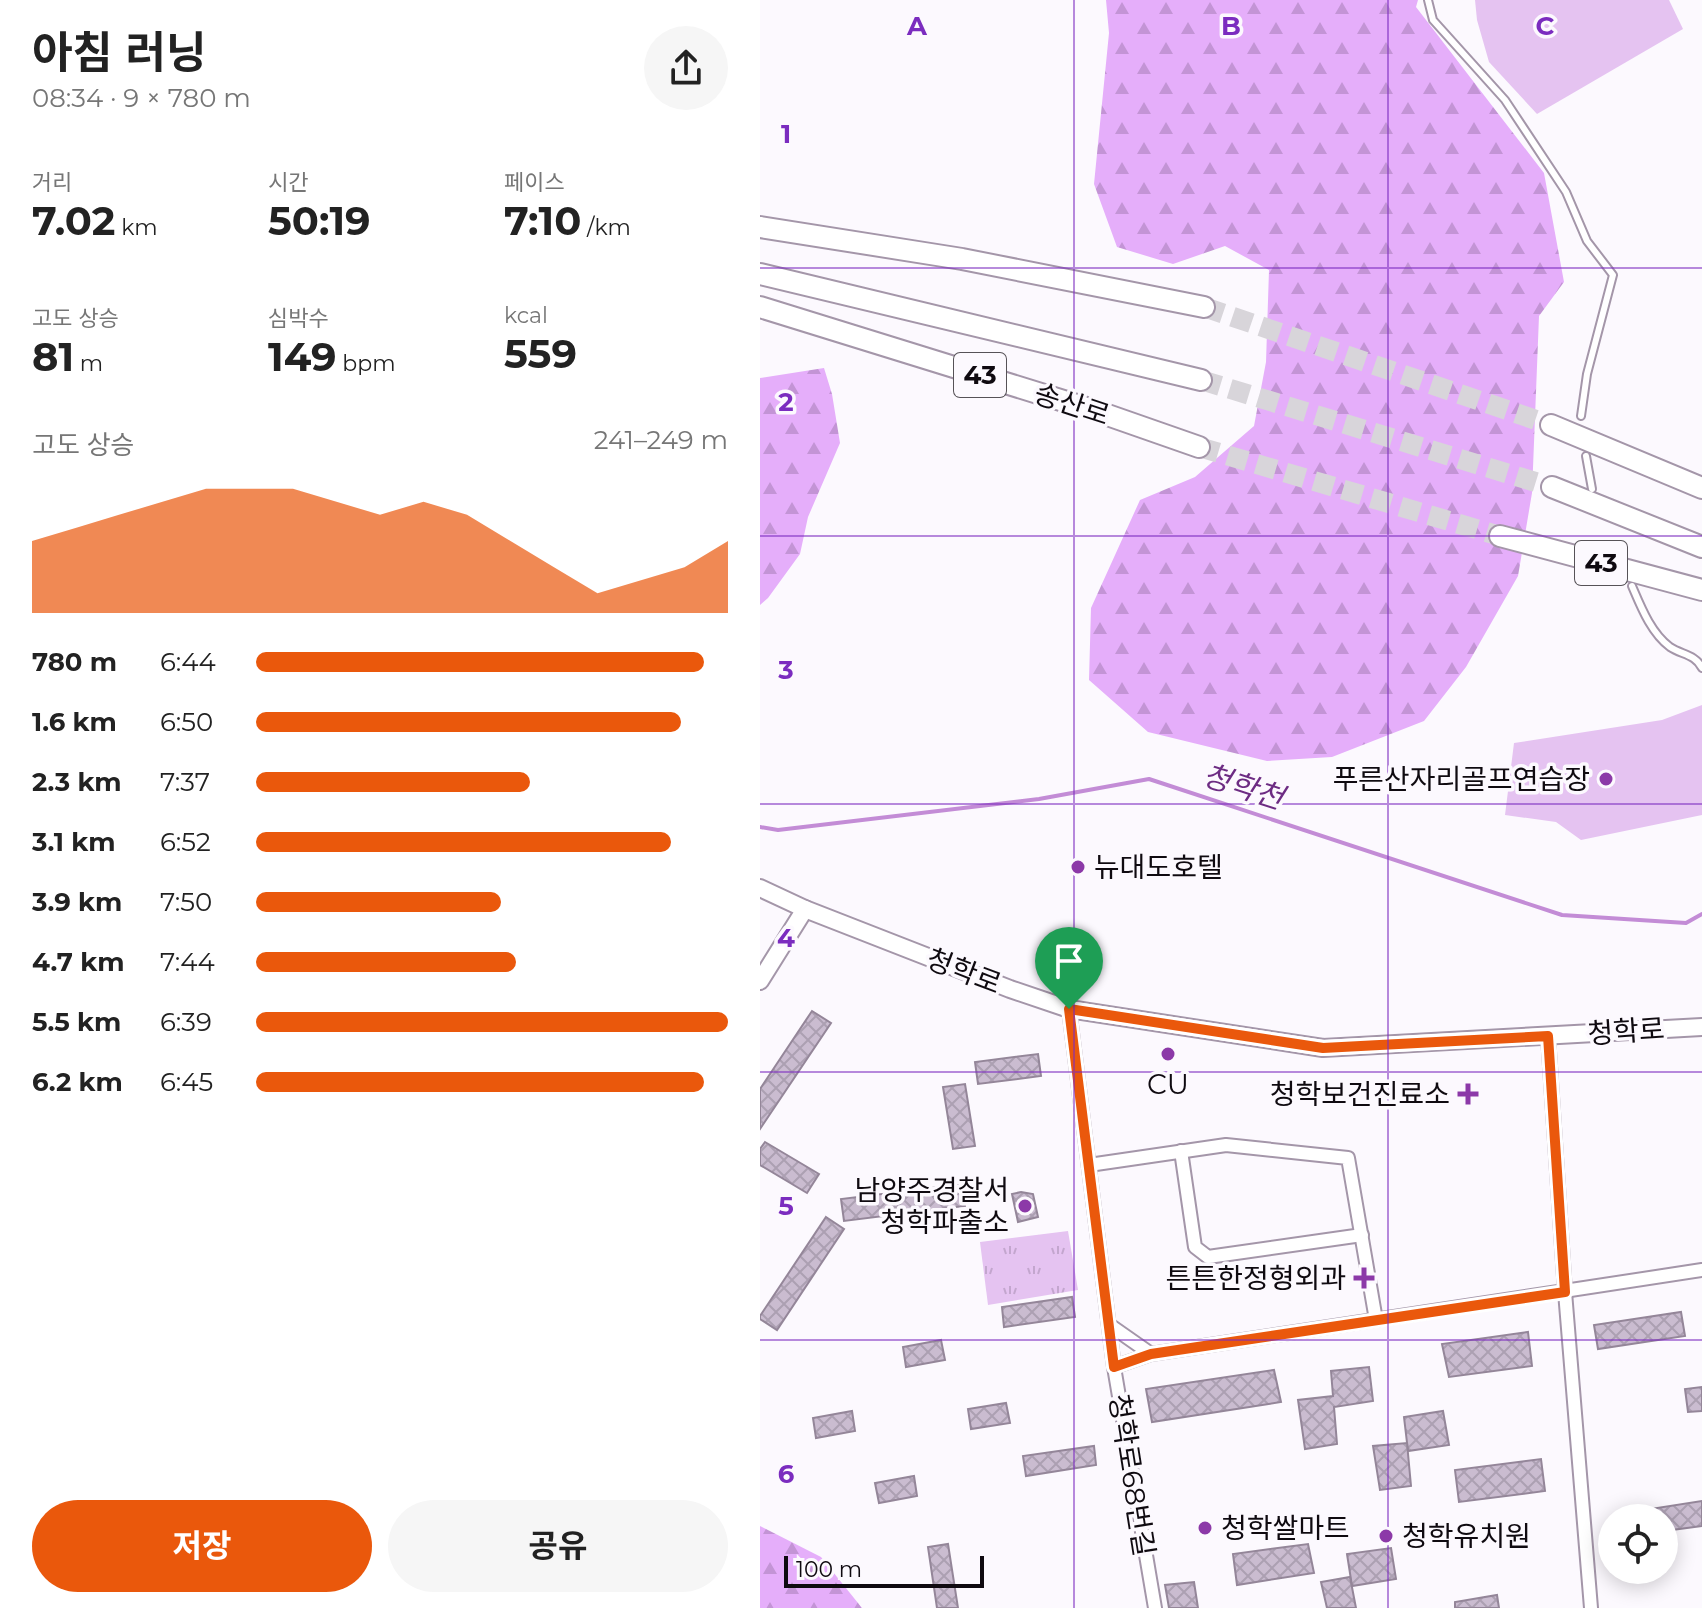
<!DOCTYPE html>
<html lang="ko">
<head>
<meta charset="utf-8">
<style>
  :root { --surface:#fff; --page:#f6f6f6; --text:#222; --muted:#767676; --accent:#ea580c }
  body { margin:0; font-family:Montserrat,"Noto Sans KR",sans-serif; background:var(--page); color:var(--text); height:100vh; display:flex; flex-direction:column; font-size:30px; white-space:nowrap }
  * { box-sizing:border-box; margin:0 }
  p { font-size:26px; color:var(--muted) }
  .icon { flex:none; width:44px; height:44px; fill:none; stroke:currentColor; stroke-width:2; stroke-linecap:round; stroke-linejoin:round }
  .map { position:relative; flex:1; overflow:hidden }
  .drawer { display:flex; flex-direction:column; background:var(--surface); width:760px }
  .drawer>* { flex:none }
  .buttons { position:absolute; left:838px; top:1504px; display:grid; gap:16px }
  .buttons a { display:grid; place-items:center; width:80px; height:80px; border-radius:50%; background:var(--surface); box-shadow:0 4px 20px #0003; font-size:40px }
  .scale { position:absolute; left:24px; bottom:20px; width:200px; box-sizing:border-box; padding-left:8px; border:4px solid #0f0a10; border-top:0; font-size:22px; line-height:28px; white-space:nowrap; color:#0f0a10; -webkit-text-stroke:6px #fcf9fe; paint-order:stroke }
  .pin { position:absolute; display:grid; place-items:center; width:68px; height:68px; color:#fff; margin:-82px -34px; border-radius:50% 50% 50% 0; rotate:-45deg; box-shadow:0 0 8px #0007 }
  .pin .icon { rotate:45deg }
  .round { display:grid; place-items:center; flex:none; width:84px; height:84px; border-radius:42px; background:var(--page) }
  .headline { display:flex; align-items:center; justify-content:space-between; height:136px; padding:0 32px }
  h1 { font-size:44px; font-weight:700; line-height:60px }
  .metrics { display:grid; grid-template-columns:repeat(3,1fr); gap:12px; height:136px; padding:8px 32px }
  .metrics div { display:grid; align-content:center }
  .metrics b { font-size:40px; font-weight:700 }
  .metrics small { font-size:22px; font-weight:400 }
  .metrics p { font-size:22px }
  .chart { height:224px; padding:16px 32px }
  .chart p { display:flex; justify-content:space-between }
  .chart svg { width:100%; height:144px; margin-top:8px; fill:var(--accent); opacity:.7 }
  .primary-button { display:flex; gap:16px; margin-top:auto; padding:16px 32px }
  .primary-button a { flex:1; height:92px; border-radius:48px; background:var(--accent); color:#fff; font-size:32px; font-weight:700; line-height:92px; text-align:center }
  .primary-button a+a { background:var(--page); color:var(--text) }
  ul { padding:0 32px; list-style:none; font-size:26px }
  li { display:grid; grid-template-columns:128px 96px 1fr; align-items:center; height:60px }
  li i { height:20px; border-radius:10px; background:var(--accent) }
  main { display:flex; flex:1; min-height:0 }
  .map>svg:first-child { display:block }
</style>
</head>
<body>
<main>
<section class="drawer">
<div class="headline"><div><h1>아침 러닝</h1><p>08:34 · 9 × 780 m</p></div><a class="round"><svg class="icon" aria-label="share" viewBox="0 0 24 24"><path d="M12 15V3M7 8l5-5 5 5M5 13v7h14v-7"/></svg></a></div>
<div class="metrics">
<div><p>거리</p><b>7.02<small> km</small></b></div>
<div><p>시간</p><b>50:19</b></div>
<div><p>페이스</p><b>7:10<small> /km</small></b></div>
</div>
<div class="metrics">
<div><p>고도 상승</p><b>81<small> m</small></b></div>
<div><p>심박수</p><b>149<small> bpm</small></b></div>
<div><p>kcal</p><b>559</b></div>
</div>
<div class="chart"><p><span>고도 상승</span>241–249 m</p>
<svg viewBox="0 0 160 44" preserveAspectRatio="none"><path d="M0 44V22L10 18L20 14L30 10L40 6L50 6L60 6L70 10L80 14L90 10L100 14L110 22L120 30L130 38L140 34L150 30L160 22V44z"/></svg>
</div>
<ul>
<li><b>780 m</b>6:44<i style="width:95%"></i></li>
<li><b>1.6 km</b>6:50<i style="width:90%"></i></li>
<li><b>2.3 km</b>7:37<i style="width:58%"></i></li>
<li><b>3.1 km</b>6:52<i style="width:88%"></i></li>
<li><b>3.9 km</b>7:50<i style="width:52%"></i></li>
<li><b>4.7 km</b>7:44<i style="width:55%"></i></li>
<li><b>5.5 km</b>6:39<i style="width:100%"></i></li>
<li><b>6.2 km</b>6:45<i style="width:95%"></i></li>
</ul>
<div class="primary-button"><a>저장</a><a>공유</a></div>
</section>
<div class="map">
<svg width="942" height="1608" viewBox="0 0 942 1608">
  <defs>
    <pattern id="forest-firs" width="22" height="20" patternUnits="userSpaceOnUse" patternTransform="scale(2)"><rect width="22" height="20" fill="#e5aefa"/><path d="M5 1l3.5 6h-7zM16 11l3.5 6h-7z" fill="#c394d5"/></pattern>
    <pattern id="park-tufts" width="24" height="20" patternUnits="userSpaceOnUse" patternTransform="scale(2)"><rect width="24" height="20" fill="#e5c3f1"/><path d="M3 7l-1-3M5 7V3M7 7l1-3M15 17l-1-3M17 17v-4M19 17l1-3" fill="none" stroke="#c3a6ce"/></pattern>
    <pattern id="building-cross-hatch" width="8" height="8" patternUnits="userSpaceOnUse" patternTransform="scale(2)"><rect width="8" height="8" fill="#cabcd0"/><path d="M0 0l8 8M0 8l8-8" fill="none" stroke="#aca0b2"/></pattern>
  </defs>
  <rect width="100%" height="100%" fill="#fcf9fe"/>
  <!-- forest -->
  <g fill="url(#forest-firs)">
    <polygon points="346,0 658,0 656,7 784,173 804,282 779,316 772,493 758,576 706,667 664,721 572,757 507,761 388,732 329,680 331,608 380,500 435,477 494,426 506,362 509,270 465,246 413,264 357,247 334,184 349,33"/>
    <polygon points="64,368 72,394 80,443 48,517 40,554 8,598 0,605 0,378"/>
    <polygon points="0,1526 61,1557 102,1608 0,1608"/>
  </g>
  <!-- park -->
  <polygon fill="url(#park-tufts)" points="308,1231 318,1290 228,1305 220,1242"/>
  <!-- pitch -->
  <g fill="#e5c3f1">
    <polygon points="715,0 909,0 923,29 777,114 729,62 717,20"/>
    <polygon points="942,705 942,815 821,840 796,822 745,815 754,743 902,720"/>
  </g>
  <g fill="none" stroke-linecap="round" stroke-linejoin="round">
    <!-- stream -->
    <polyline stroke="#c38cd6" stroke-width="4" points="0,827 18,830 279,799 389,779 802,915 926,923 942,914"/>
  </g>
  <!-- building -->
  <g fill="url(#building-cross-hatch)" stroke="#948699" stroke-width="2">
    <polygon points="52,1011 71,1023 0,1129 0,1089"/>
    <polygon points="278,1054 281,1076 218,1084 215,1062"/>
    <polygon points="205,1084 215,1146 193,1149 183,1087"/>
    <polygon points="5,1142 59,1174 47,1193 0,1165 0,1149"/>
    <polygon points="202,1184 205,1206 84,1221 81,1199"/>
    <polygon points="261,1192 273,1194 278,1217 258,1222 252,1194"/>
    <polygon points="66,1217 84,1229 17,1330 0,1319 0,1316"/>
    <polygon points="312,1297 315,1317 244,1327 242,1307"/>
    <polygon points="921,1312 925,1336 838,1349 834,1325"/>
    <polygon points="768,1332 772,1366 689,1377 682,1344"/>
    <polygon points="181,1340 185,1360 146,1367 143,1347"/>
    <polygon points="609,1367 613,1401 574,1407 577,1444 545,1449 538,1400 573,1396 571,1371"/>
    <polygon points="514,1370 521,1402 392,1422 386,1389"/>
    <polygon points="942,1387 942,1411 928,1412 925,1389"/>
    <polygon points="246,1403 250,1423 211,1429 208,1409"/>
    <polygon points="92,1411 95,1431 56,1438 53,1418"/>
    <polygon points="683,1411 689,1445 648,1451 644,1417"/>
    <polygon points="647,1443 651,1486 620,1490 613,1446"/>
    <polygon points="334,1446 336,1465 266,1476 263,1456"/>
    <polygon points="781,1459 785,1491 699,1502 695,1470"/>
    <polygon points="154,1476 157,1496 119,1503 115,1483"/>
    <polygon points="942,1501 942,1526 904,1531 904,1518 871,1518 871,1512"/>
    <polygon points="188,1544 198,1608 177,1608 168,1547"/>
    <polygon points="548,1544 554,1573 477,1585 473,1554"/>
    <polygon points="631,1548 636,1579 592,1586 587,1554"/>
    <polygon points="590,1577 596,1608 567,1608 561,1582"/>
    <polygon points="434,1582 438,1608 409,1608 405,1585"/>
    <polygon points="737,1595 739,1608 695,1608 695,1602"/>
  </g>
  <g fill="none" stroke-linecap="round" stroke-linejoin="round">
    <!-- primary-tunnel -->
    <g stroke="#d8d5da" stroke-width="20" stroke-dasharray="20 10" stroke-linecap="butt">
      <polyline points="444,307 791,425"/>
      <polyline points="441,380 792,487"/>
      <polyline points="439,447 740,536"/>
    </g>
    <!-- service casing -->
    <g stroke="#a496a9" stroke-width="10">
      <g id="service">
        <polyline points="668,0 673,20 745,100 806,192 827,241 853,275 827,374 821,416"/>
        <polyline points="826,456 832,489"/>
        <path d="M872,586C881,607 891,633 910,647C922,655 935,654 942,668"/>
      </g>
    </g>
    <!-- minor casing -->
    <g stroke="#a496a9" stroke-width="16">
      <g id="minor">
        <polyline points="309,1009 354,1367 395,1608"/>
        <polyline points="788,1036 805,1292 831,1608"/>
        <polyline points="421,1151 435,1247 448,1257 602,1235"/>
        <polyline points="329,1165 466,1145 588,1158 616,1320"/>
        <polyline points="351,1326 391,1354"/>
        <polyline points="354,1367 391,1354 942,1270"/>
      </g>
    </g>
    <!-- tertiary casing -->
    <g stroke="#a496a9" stroke-width="20">
      <g id="tertiary">
        <polyline points="0,888 45,909 250,989 309,1009 563,1048 942,1027"/>
        <polyline points="0,981 45,909"/>
      </g>
    </g>
    <!-- primary casing -->
    <g stroke="#a496a9" stroke-width="24">
      <g id="primary">
        <polyline points="0,227 202,259 444,307"/>
        <polyline points="0,274 441,380"/>
        <polyline points="0,307 336,411 439,447"/>
        <polyline points="791,425 942,488"/>
        <polyline points="792,487 942,547"/>
        <polyline points="740,536 942,590"/>
      </g>
    </g>
    <!-- service -->
    <use href="#service" stroke="#fff" stroke-width="6"/>
    <!-- minor -->
    <use href="#minor" stroke="#fff" stroke-width="12"/>
    <!-- tertiary -->
    <use href="#tertiary" stroke="#fff" stroke-width="16"/>
    <!-- primary -->
    <use href="#primary" stroke="#fff" stroke-width="20"/>
  </g>
  <g fill="none" stroke-linecap="round" stroke-linejoin="round">
    <!-- route casing -->
    <g stroke="#fff" stroke-width="16">
      <polygon id="route" points="309,1009 563,1048 788,1036 805,1292 391,1354 354,1367"/>
    </g>
    <!-- route -->
    <use href="#route" stroke="#ea580c" stroke-width="10"/>
  </g>
  <!-- grid -->
  <path fill="none" stroke="#7b2cbf" stroke-width="2" stroke-opacity="0.55" d="M314,0V1608M628,0V1608M0,268H942M0,536H942M0,804H942M0,1072H942M0,1340H942"/>
  <!-- markers -->
  <g fill="#8c39a8" stroke="#fcf9fe" stroke-width="3">
    <circle cx="846" cy="779" r="8"/>
    <circle cx="318" cy="867" r="8"/>
    <circle cx="408" cy="1054" r="8"/>
    <path d="M704 1082h8v8h8v8h-8v8h-8v-8h-8v-8h8z"/>
    <circle cx="265" cy="1206" r="8"/>
    <path d="M600 1266h8v8h8v8h-8v8h-8v-8h-8v-8h8z"/>
    <circle cx="445" cy="1528" r="8"/>
    <circle cx="626" cy="1536" r="8"/>
  </g>
  <g text-anchor="middle" stroke-width="7" stroke-linejoin="round" paint-order="stroke">
    <!-- shield labels -->
    <g fill="#fcf9fe" stroke="#565257" stroke-width="2">
      <rect x="194" y="353" width="52" height="44" rx="6"/>
      <rect x="815" y="541" width="52" height="44" rx="6"/>
    </g>
    <g font-size="26" font-weight="bold" fill="#0f0a10">
      <text x="220" y="384">43</text>
      <text x="841" y="572">43</text>
    </g>
    <!-- street labels -->
    <g font-size="28" fill="#0f0a10" stroke="#fcf9fe">
      <text transform="translate(312 404) rotate(18)" y="10">송산로</text>
      <text transform="translate(204 971) rotate(21)" y="10">청학로</text>
      <text transform="translate(866 1031) rotate(-4)" y="10">청학로</text>
      <text transform="translate(372 1475) rotate(81)" y="10">청학로68번길</text>
    </g>
    <!-- poi labels -->
    <g font-size="28" fill="#0f0a10" stroke="#fcf9fe" text-anchor="end">
      <text x="830" y="789">푸른산자리골프연습장</text>
      <text x="334" y="877" text-anchor="start">뉴대도호텔</text>
      <text x="408" y="1094" text-anchor="middle">CU</text>
      <text x="690" y="1104">청학보건진료소</text>
      <text x="249" y="1200">남양주경찰서<tspan x="249" dy="32">청학파출소</tspan></text>
      <text x="586" y="1288">튼튼한정형외과</text>
      <text x="461" y="1538" text-anchor="start">청학쌀마트</text>
      <text x="642" y="1546" text-anchor="start">청학유치원</text>
    </g>
    <!-- water labels -->
    <g font-size="30" font-style="italic" fill="#6d2c83" stroke="#fcf9fe">
      <text transform="translate(483 787) rotate(18)" y="10">청학천</text>
    </g>
  </g>
  <g font-size="26" text-anchor="middle" font-weight="bold" fill="#7b2cbf" stroke="#fcf9fe" stroke-width="7" stroke-linejoin="round" paint-order="stroke">
    <text x="157" y="35">A</text>
    <text x="471" y="35">B</text>
    <text x="785" y="35">C</text>
    <text x="26" y="143">1</text>
    <text x="26" y="411">2</text>
    <text x="26" y="679">3</text>
    <text x="26" y="947">4</text>
    <text x="26" y="1215">5</text>
    <text x="26" y="1483">6</text>
  </g>
</svg>
<div class="buttons">
<a><svg class="icon" aria-label="locate" viewBox="0 0 24 24"><circle cx="12" cy="12" r="6"/><path d="M12 2v4M12 18v4M2 12h4M18 12h4"/></svg></a>
</div>
<div class="scale">100 m</div>
<div class="pin" style="left:309px;top:1009px;background:#1e9e55"><svg class="icon" aria-label="arrive" viewBox="0 0 24 24"><path d="M6 21V4h12l-3 4 3 4H6"/></svg></div>
</div>
</main>
</body>
</html>
